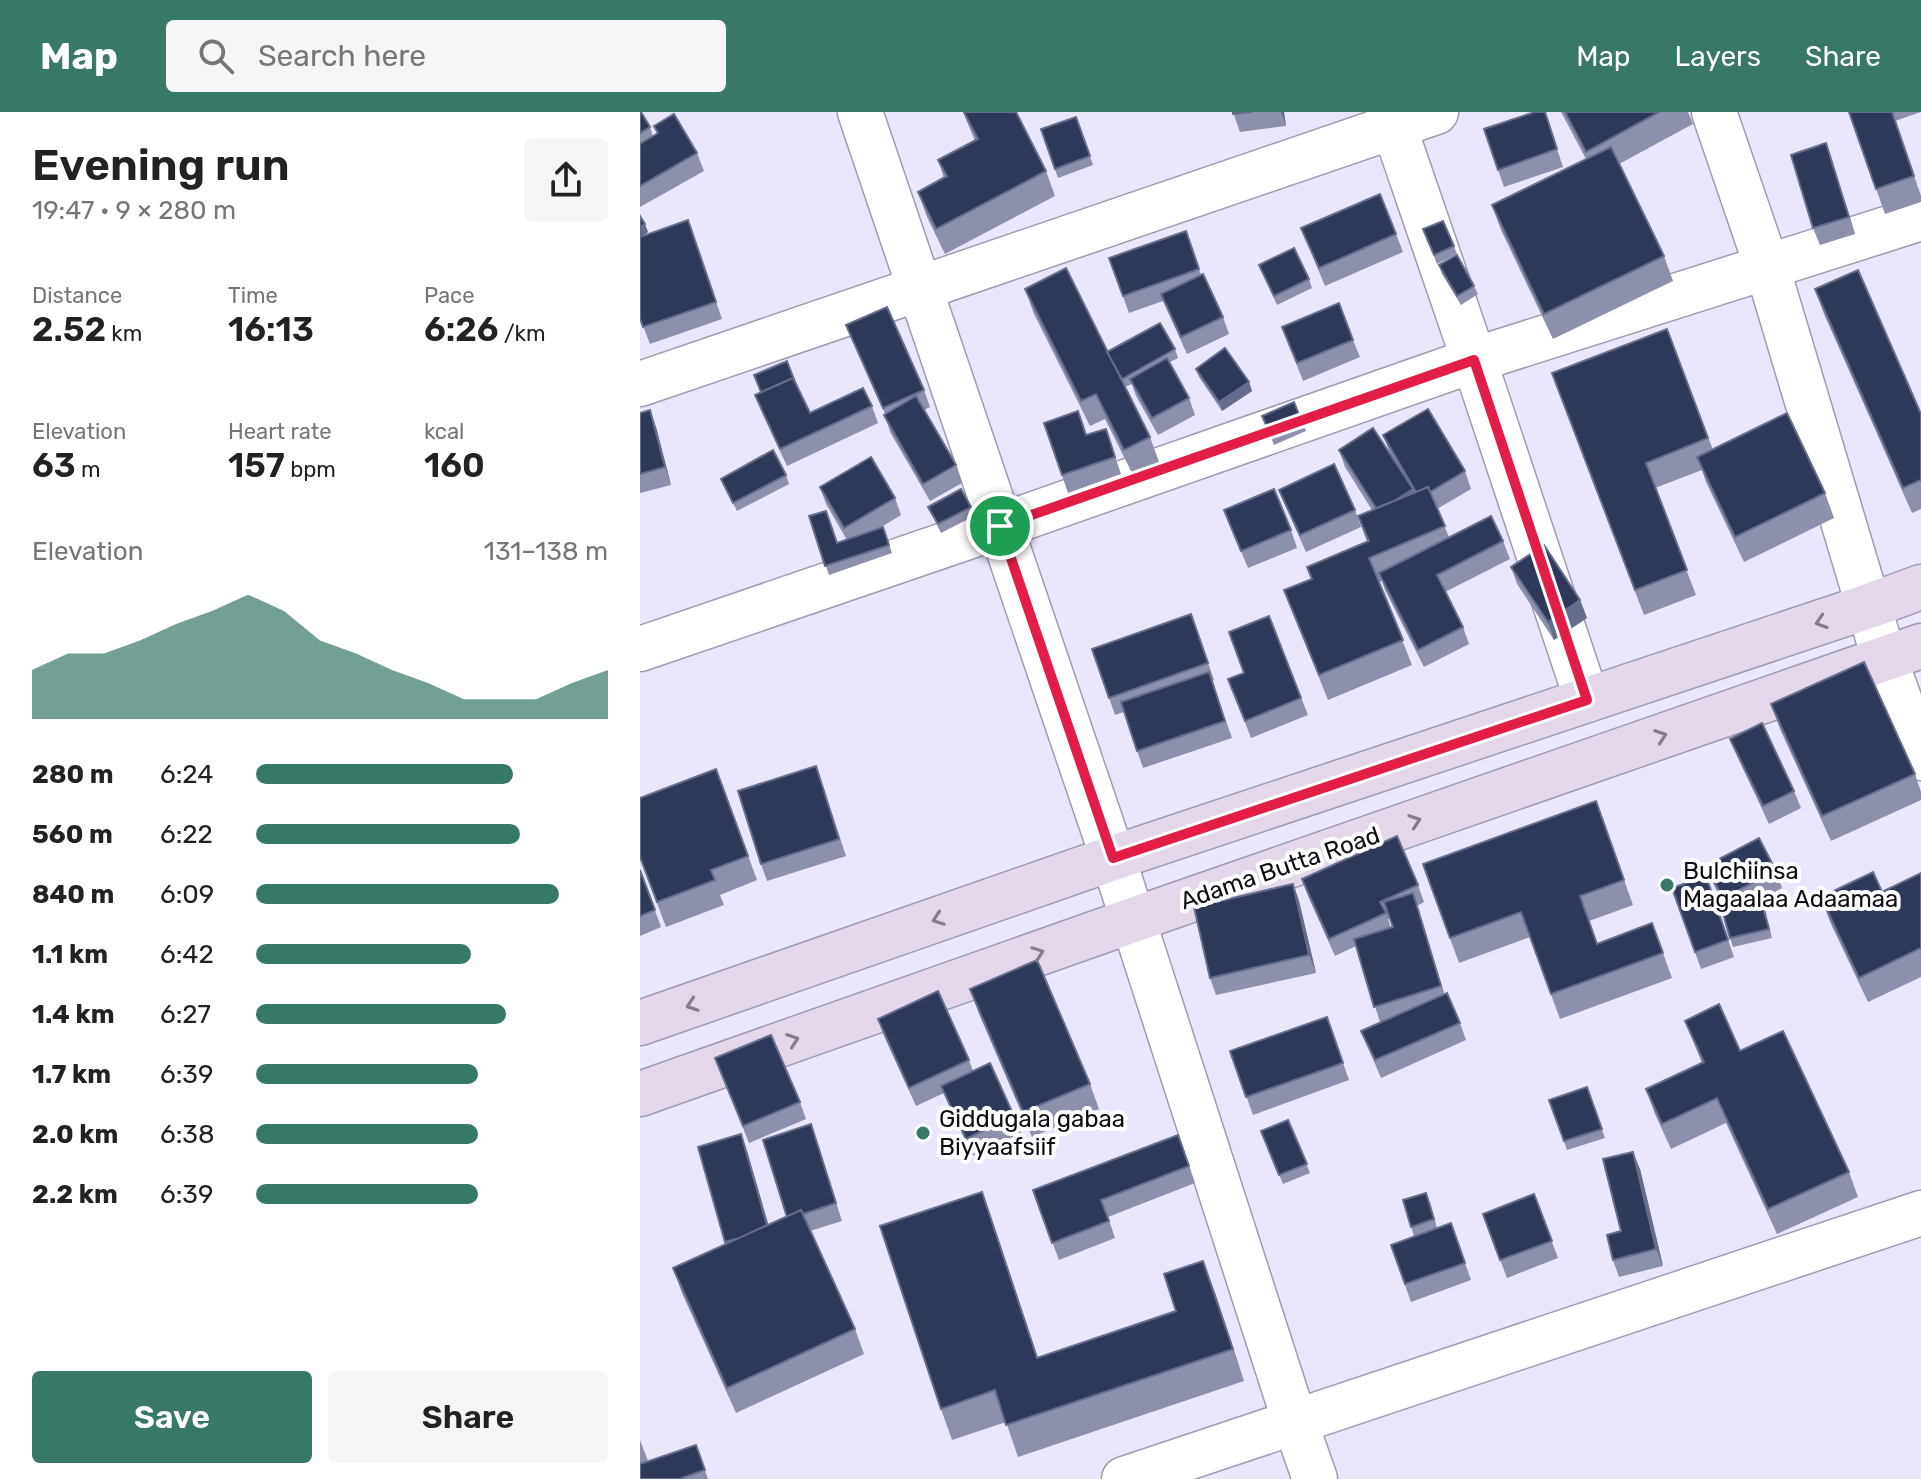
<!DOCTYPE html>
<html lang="en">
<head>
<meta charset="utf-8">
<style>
  :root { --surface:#fff; --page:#f6f6f6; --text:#222; --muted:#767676; --accent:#387868 }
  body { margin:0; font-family:Rubik,sans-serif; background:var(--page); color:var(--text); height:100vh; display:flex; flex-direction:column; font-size:30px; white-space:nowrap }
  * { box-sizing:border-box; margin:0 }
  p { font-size:26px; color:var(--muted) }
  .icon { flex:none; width:44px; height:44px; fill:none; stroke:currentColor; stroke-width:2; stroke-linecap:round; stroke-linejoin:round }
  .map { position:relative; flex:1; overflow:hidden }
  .details { display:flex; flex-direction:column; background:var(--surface); width:640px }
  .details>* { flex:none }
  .pin { position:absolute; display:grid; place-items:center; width:68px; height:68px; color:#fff; margin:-34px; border:4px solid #fff; border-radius:50%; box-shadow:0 2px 8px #0007 }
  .round { display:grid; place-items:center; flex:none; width:84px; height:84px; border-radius:8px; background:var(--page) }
  .overview { display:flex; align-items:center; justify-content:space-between; height:136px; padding:0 32px }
  h1 { font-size:44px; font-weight:600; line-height:60px }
  .metrics { display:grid; grid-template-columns:repeat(3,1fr); gap:12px; height:136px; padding:8px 32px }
  .metrics div { display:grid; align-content:center }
  .metrics b { font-size:34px; font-weight:600 }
  .metrics small { font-size:22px; font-weight:400 }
  .metrics p { font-size:22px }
  .chart { height:224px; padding:16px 32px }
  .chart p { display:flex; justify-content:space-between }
  .chart svg { width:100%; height:144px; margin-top:8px; fill:var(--accent); opacity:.7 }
  .primary-button { display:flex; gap:16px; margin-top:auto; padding:16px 32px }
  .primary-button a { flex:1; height:92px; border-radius:8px; background:var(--accent); color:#fff; font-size:32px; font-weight:600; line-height:92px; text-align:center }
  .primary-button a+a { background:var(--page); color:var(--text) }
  ul { padding:0 32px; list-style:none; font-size:26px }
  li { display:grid; grid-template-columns:128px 96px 1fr; align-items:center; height:60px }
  li i { height:20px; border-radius:10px; background:var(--accent) }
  header { display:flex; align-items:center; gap:48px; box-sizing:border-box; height:112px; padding:0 40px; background:var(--accent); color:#fff }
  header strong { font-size:38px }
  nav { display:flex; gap:44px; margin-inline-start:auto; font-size:28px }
  .search { width:560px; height:72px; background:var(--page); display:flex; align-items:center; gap:20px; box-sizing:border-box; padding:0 28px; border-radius:8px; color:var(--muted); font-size:30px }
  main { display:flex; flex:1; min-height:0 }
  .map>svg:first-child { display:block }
</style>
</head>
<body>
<header>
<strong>Map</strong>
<div class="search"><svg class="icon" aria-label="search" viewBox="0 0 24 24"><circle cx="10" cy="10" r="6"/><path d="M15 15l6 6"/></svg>Search here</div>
<nav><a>Map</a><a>Layers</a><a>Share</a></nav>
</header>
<main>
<section class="details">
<div class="overview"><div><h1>Evening run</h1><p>19:47 · 9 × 280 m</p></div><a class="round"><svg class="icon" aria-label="share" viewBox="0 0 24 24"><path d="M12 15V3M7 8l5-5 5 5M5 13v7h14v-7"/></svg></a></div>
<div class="metrics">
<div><p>Distance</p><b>2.52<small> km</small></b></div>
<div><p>Time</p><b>16:13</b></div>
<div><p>Pace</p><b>6:26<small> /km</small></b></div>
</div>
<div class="metrics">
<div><p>Elevation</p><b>63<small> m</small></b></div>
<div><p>Heart rate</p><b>157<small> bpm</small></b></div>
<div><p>kcal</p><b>160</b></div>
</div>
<div class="chart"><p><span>Elevation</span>131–138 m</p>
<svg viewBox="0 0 160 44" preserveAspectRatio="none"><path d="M0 44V29L10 24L20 24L30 20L40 15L50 11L60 6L70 11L80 20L90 24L100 29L110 33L120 38L130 38L140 38L150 33L160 29V44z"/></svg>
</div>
<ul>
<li><b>280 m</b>6:24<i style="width:73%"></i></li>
<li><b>560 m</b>6:22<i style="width:75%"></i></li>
<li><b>840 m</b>6:09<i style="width:86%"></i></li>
<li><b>1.1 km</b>6:42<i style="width:61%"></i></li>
<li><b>1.4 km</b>6:27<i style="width:71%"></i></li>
<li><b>1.7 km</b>6:39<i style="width:63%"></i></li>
<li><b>2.0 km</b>6:38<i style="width:63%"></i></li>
<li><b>2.2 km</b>6:39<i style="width:63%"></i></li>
</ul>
<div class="primary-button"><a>Save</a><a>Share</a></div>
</section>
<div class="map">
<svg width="1281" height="1367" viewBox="0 0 1281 1367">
  <rect width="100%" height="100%" fill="#eae6fc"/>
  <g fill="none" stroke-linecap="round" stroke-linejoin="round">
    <!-- street casing -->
    <g stroke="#9f9cb1" stroke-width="47">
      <g id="street">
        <polyline points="220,0 473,746 655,1310 675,1367"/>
        <polyline points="749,0 834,248 947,588"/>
        <polyline points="1074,0 1127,155 1244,546 1281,646"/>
        <polyline points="0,272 796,0"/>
        <polyline points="0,537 360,414 834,248 1281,106"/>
        <polyline points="484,1367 1281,1101"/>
      </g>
    </g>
    <!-- secondary casing -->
    <g stroke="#9f9cb1" stroke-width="47">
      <g id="secondary">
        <polyline points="0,911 473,746 1229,494 1281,475"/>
        <polyline points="0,982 493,808 1281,534"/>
      </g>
    </g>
    <!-- street -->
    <use href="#street" stroke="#fff" stroke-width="44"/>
    <!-- secondary -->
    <use href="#secondary" stroke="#e4d7e9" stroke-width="44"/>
  </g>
  <!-- wall -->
  <g fill="#8c90ab" fill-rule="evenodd">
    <polygon points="0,0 10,15 13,25 17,22 14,14 57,41 64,59 0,95"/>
    <polygon points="323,0 376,0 406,59 415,84 305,142 287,105 278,80 304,66 298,48 335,29"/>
    <polygon points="593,0 644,0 646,14 600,20"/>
    <polygon points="905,0 923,55 864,75 844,17"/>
    <polygon points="921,0 1048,0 1053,12 979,52 1024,144 1033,169 913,227 861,118 852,93 946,47"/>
    <polygon points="1209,0 1281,0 1255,9 1281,84 1281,90 1245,102"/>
    <polygon points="436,5 453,53 418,66 401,17"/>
    <polygon points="1186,31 1215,122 1180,133 1173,116"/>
    <polygon points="0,104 8,120 2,124 48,108 82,207 10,232 0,206"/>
    <polygon points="661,116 756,122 763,140 685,174"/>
    <polygon points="783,117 814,134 817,142 797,152"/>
    <polygon points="546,119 561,163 583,205 589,222 547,242 523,189 489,201 469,146"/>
    <polygon points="619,153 669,167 672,176 637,193"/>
    <polygon points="799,153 834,174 838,182 821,193 802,162"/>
    <polygon points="385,177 467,240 535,237 538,246 530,250 549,286 555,303 518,323 496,284 492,272 485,275 510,325 519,350 493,363 465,307 450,314 394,202"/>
    <polygon points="1175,177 1281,302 1281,397 1272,401 1184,202"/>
    <polygon points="206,213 284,278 290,295 284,298 316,353 322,371 290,389 250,320 245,302 213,230"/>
    <polygon points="642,215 713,228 720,245 663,269"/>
    <polygon points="1027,217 1073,338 1185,381 1194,406 1104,450 1066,370 1062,358 1015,376 1056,483 1004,503 912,261"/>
    <polygon points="556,257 609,270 612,279 582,299 559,265"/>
    <polygon points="155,270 170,301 232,294 238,311 147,354 122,300 115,283"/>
    <polygon points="654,290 666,319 634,333 622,304"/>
    <polygon points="0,301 16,315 31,373 0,381"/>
    <polygon points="404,311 447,323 466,317 481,362 428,381"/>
    <polygon points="743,323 825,359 831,377 797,397 809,425 863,429 870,447 805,480 823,515 829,532 784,555 745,478 742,469 739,470 772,553 688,588 644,478 672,467 727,430 718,404 732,398 705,355 699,338 750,341"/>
    <polygon points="146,363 149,372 97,399 81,367"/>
    <polygon points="180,375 255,386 261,403 238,417 243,415 252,441 189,463 169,404 197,431 207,428 186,392"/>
    <polygon points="639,378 715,398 721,415 666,440 646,395"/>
    <polygon points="288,395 331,395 334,404 301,421"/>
    <polygon points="584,398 651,418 657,436 608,456"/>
    <polygon points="871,455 940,488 947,506 914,528 877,472"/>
    <polygon points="551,502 574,568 572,569 592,626 503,656 484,600 475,603 452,537"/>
    <polygon points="629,504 668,603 611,626 595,584"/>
    <polygon points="1131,592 1275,662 1281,680 1281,688 1191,729 1140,617"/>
    <polygon points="1090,627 1154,679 1161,696 1129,712 1097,644"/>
    <polygon points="76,657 117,768 80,783 84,793 26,815 0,746"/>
    <polygon points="182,671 206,744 127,769 121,752"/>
    <polygon points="956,689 993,793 949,809 957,832 1012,811 1032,866 920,907 890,825 819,851 783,752"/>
    <polygon points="1066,754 1136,759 1142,776 1118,789 1125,797 1132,826 1093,835 1090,826 1086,797 1073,771"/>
    <polygon points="0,758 21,815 0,824"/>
    <polygon points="1281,761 1281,865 1228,890 1190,810 1181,785 1242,780"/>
    <polygon points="1066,764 1094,845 1061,857 1032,776"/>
    <path d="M662,767L778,773L784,790L777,794L804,882L820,911L826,928L741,966L721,919L740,910L716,834L695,844L668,784ZM750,806L753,815L751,816L748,807Z"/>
    <polygon points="653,772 659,789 676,861 576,883 570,866"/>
    <polygon points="330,877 450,972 459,997 392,1025 339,902"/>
    <polygon points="687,905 709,968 613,1003 590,939"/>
    <polygon points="238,907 329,948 333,959 374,1004 381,1021 332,1044 304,981 276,994 244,924"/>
    <polygon points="1045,909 1100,939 1209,1060 1218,1085 1137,1122 1086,1011 1031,1037 1015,1002 1006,977 1062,951"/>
    <polygon points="75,946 160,990 166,1007 109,1031"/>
    <polygon points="947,975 965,1026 927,1038 909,988"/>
    <polygon points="648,1008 670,1061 643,1072 621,1019"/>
    <polygon points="538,1023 555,1071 468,1105 475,1126 419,1148 393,1078"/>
    <polygon points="177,1030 202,1109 170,1119 215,1217 224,1242 96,1301 42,1181 33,1156 86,1132 58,1035 107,1039 128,1113 147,1105"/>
    <polygon points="1000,1057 1023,1154 979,1165 973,1148"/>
    <polygon points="894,1082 918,1146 867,1166 843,1102"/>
    <polygon points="763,1088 790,1090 797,1116 774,1124"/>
    <polygon points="353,1111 398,1246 536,1199 575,1181 604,1269 378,1345 366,1310 312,1328 301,1297"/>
    <polygon points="811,1111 831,1168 771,1190 751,1133"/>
    <polygon points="0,1328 8,1349 56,1333 68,1367 0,1367"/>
  </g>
  <!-- shaded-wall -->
  <g fill="#666d8b">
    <polygon points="641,0 644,0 646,14"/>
    <polygon points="1186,31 1192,49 1215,122 1209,105"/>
    <polygon points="5,112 8,120 0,126 0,115"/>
    <polygon points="609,270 612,279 582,299 579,290"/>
    <polygon points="10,298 16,315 31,373 25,355"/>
    <polygon points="773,377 779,394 738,399"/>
    <polygon points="940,488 947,506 914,528 908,510"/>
    <polygon points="653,772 659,789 676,861 669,843"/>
    <polygon points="773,781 779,799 807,891 801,874"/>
    <polygon points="101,1022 107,1039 135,1135 128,1118"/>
    <polygon points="993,1040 1000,1057 1023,1154 1016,1137"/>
    <polygon points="342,1080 353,1111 408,1278 397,1246"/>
    <polygon points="563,1149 575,1181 604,1269 593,1237"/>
  </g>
  <!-- building -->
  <g fill="#2e395a" stroke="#666d8b" stroke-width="2">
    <polygon points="0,0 1,0 10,15 0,21"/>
    <polygon points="324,0 376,0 406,59 296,117 278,80 307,64 298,48 338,27"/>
    <polygon points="593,0 612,0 593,2"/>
    <polygon points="895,0 905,0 917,37 858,58 844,17"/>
    <polygon points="925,0 1019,0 946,40"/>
    <polygon points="1209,0 1252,0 1274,64 1236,77"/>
    <polygon points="34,2 57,41 0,74 0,32 18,21 14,14"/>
    <polygon points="436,5 450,44 415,57 401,17"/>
    <polygon points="1186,31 1209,105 1173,116 1151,43"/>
    <polygon points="971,35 1024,144 904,202 852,93"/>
    <polygon points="740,82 756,122 679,156 661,116"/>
    <polygon points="0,104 5,112 0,115"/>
    <polygon points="48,108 76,190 3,215 0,206 0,125"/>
    <polygon points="803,109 814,134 794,143 783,117"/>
    <polygon points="546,119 559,157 483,184 469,146"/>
    <polygon points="654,136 669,167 634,184 619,153"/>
    <polygon points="817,143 834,174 817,184 799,153"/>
    <polygon points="426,156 510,325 484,338 456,282 441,289 385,177"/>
    <polygon points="1218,158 1281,302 1281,368 1263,376 1175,177"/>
    <polygon points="563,162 583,205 541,225 521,182"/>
    <polygon points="699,191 713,228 657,251 642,215"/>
    <polygon points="247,195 284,278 243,296 206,213"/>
    <polygon points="520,211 535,237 482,267 467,240"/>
    <polygon points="1027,217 1068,326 1006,351 1047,458 995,478 912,261"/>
    <polygon points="585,236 609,270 579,290 556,257"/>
    <polygon points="527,246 549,286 512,306 490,267"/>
    <polygon points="147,249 155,270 153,266 121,280 114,263"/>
    <polygon points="153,266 170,301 223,276 232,294 140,337 115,283"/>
    <polygon points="276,284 316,353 283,372 244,303"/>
    <polygon points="654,290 662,310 631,324 622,304"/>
    <polygon points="788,297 825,359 790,380 788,375 776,380 743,323"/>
    <polygon points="10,298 25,355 0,362 0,301"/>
    <polygon points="438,299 446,323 466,317 475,345 422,363 404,311"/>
    <polygon points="1147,301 1185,381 1095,425 1057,345"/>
    <polygon points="733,316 773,377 754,389 736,396 699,338"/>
    <polygon points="133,338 146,363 93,391 81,367"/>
    <polygon points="231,345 255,386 204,416 180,375"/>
    <polygon points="694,352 715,398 660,423 639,378"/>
    <polygon points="788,375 805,414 729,446 763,528 679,563 644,478 672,467 667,455 729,429 718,404"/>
    <polygon points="321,377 331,395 298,412 288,395"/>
    <polygon points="634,377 651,418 601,439 584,398"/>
    <polygon points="186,399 197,431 243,415 249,433 185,454 169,404"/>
    <polygon points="851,404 863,429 797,463 823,515 778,538 739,461"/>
    <polygon points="904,433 940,488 908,510 871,455"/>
    <polygon points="551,502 568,551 469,586 452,537"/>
    <polygon points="629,504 661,586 605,609 588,567 604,561 589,520"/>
    <polygon points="1224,550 1275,662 1182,704 1131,592"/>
    <polygon points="569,560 585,609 497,639 481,590"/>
    <polygon points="1122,611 1154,679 1123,694 1090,627"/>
    <polygon points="176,654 199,727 121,752 98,679"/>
    <polygon points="76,657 108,744 71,758 75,768 17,790 0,745 0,686"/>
    <polygon points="956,689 984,768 940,784 957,832 1012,811 1023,841 911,882 881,800 810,826 783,752"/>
    <polygon points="757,724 778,773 740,790 746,801 689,827 662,767"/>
    <polygon points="1119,726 1136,759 1083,786 1066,754"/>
    <polygon points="0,758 15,798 0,804"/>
    <polygon points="1233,760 1242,780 1281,761 1281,836 1219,866 1181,785"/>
    <polygon points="1066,764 1088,828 1055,840 1032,776"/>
    <polygon points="653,772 669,843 570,866 554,795"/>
    <polygon points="773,781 801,874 734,895 714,827 753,815 744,790"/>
    <polygon points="1121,788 1129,817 1090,826 1082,798"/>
    <polygon points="397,848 450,972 383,1000 330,877"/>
    <polygon points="298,879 329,948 269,976 238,907"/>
    <polygon points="807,881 820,911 735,948 721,919"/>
    <polygon points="1079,892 1100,939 1143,919 1209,1060 1128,1097 1077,986 1022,1012 1006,977 1064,950 1045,909"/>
    <polygon points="687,905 703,951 606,985 590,939"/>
    <polygon points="131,923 160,990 103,1014 75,946"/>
    <polygon points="350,951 374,1004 326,1027 301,974"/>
    <polygon points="947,975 962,1017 924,1029 909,988"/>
    <polygon points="648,1008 667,1052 639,1063 621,1019"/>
    <polygon points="171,1012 196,1091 163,1102 161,1098 147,1105 123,1028"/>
    <polygon points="101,1022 127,1113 100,1126 85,1130 58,1035"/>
    <polygon points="538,1023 549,1054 461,1088 469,1109 412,1131 393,1078"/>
    <polygon points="993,1040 1016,1137 973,1148 967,1123 981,1119 963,1047"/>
    <polygon points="342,1080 397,1246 536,1199 524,1162 563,1149 593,1237 366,1313 355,1278 301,1297 240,1114"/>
    <polygon points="786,1081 794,1107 771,1115 763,1088"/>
    <polygon points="894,1082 912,1129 860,1148 843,1102"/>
    <polygon points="161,1098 215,1217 87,1276 33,1156"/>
    <polygon points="811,1111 825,1151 765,1172 751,1133"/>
    <polygon points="56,1333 65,1358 39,1367 0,1367 0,1352"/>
  </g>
  <!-- one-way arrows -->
  <defs><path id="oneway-chevron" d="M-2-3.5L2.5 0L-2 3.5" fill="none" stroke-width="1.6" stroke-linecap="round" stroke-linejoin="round" transform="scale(2)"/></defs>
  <g stroke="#847c89">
    <use href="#oneway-chevron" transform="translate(1181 510) rotate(162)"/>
    <use href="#oneway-chevron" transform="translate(1021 624) rotate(-19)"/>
    <use href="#oneway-chevron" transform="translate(775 709) rotate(-19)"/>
    <use href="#oneway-chevron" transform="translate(298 807) rotate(161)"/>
    <use href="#oneway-chevron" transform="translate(398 841) rotate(-20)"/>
    <use href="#oneway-chevron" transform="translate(52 893) rotate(161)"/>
    <use href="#oneway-chevron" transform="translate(153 928) rotate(-20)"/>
  </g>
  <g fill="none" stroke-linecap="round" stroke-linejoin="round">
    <!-- route casing -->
    <g stroke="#fff" stroke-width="16">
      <polygon id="route" points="834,248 947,588 473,746 360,414"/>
    </g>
    <!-- route -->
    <use href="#route" stroke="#e11d48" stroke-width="10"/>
  </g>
  <!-- markers -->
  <g fill="#387868" stroke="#fff" stroke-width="3">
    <circle cx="1027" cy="773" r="8"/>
    <circle cx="283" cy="1021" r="8"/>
  </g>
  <g text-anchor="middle" stroke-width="8" stroke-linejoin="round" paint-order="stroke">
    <!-- street labels -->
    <g font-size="24" fill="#0e0d14" stroke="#fff">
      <text transform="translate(640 756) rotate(-19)" y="8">Adama Butta Road</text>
    </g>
    <!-- poi labels -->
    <g font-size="24" fill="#0e0d14" stroke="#fff" text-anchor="start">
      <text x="1043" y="767">Bulchiinsa<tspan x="1043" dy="28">Magaalaa Adaamaa</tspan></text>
      <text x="299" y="1015">Giddugala gabaa<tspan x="299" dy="28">Biyyaafsiif</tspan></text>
    </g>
  </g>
</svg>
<div class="pin" style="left:360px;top:414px;background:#1e9e55"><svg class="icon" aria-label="arrive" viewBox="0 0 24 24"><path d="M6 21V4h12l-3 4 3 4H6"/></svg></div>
</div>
</main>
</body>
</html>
